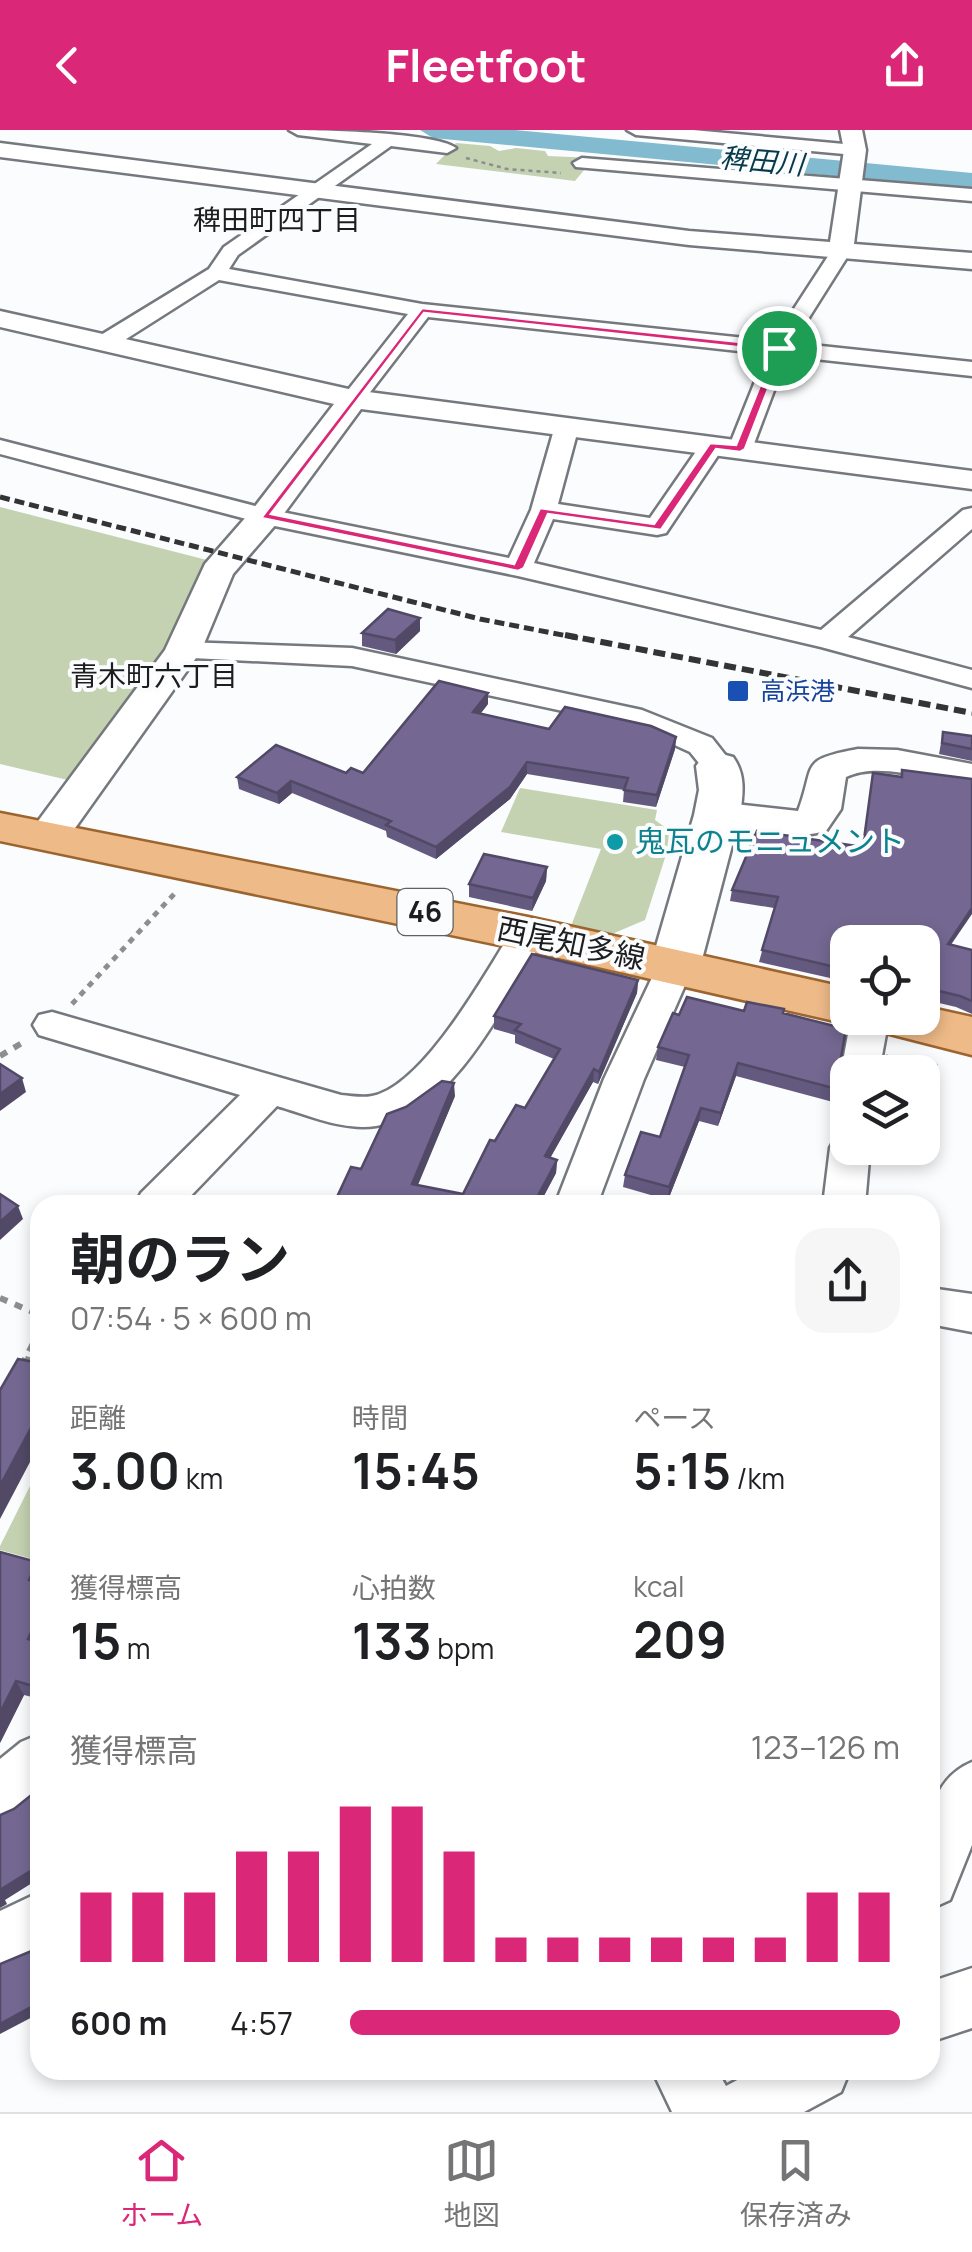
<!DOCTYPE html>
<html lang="ja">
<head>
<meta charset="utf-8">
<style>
  :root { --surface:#fff; --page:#f6f6f6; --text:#202124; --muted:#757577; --line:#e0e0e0; --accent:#db2777 }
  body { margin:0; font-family:Manrope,"Noto Sans JP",sans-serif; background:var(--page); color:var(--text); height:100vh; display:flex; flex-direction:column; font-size:38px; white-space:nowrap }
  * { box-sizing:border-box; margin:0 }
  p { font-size:32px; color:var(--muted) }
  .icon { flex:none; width:55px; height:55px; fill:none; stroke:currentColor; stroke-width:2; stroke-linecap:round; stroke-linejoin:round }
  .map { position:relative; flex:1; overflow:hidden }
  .sheet { position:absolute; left:30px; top:1065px; width:910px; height:885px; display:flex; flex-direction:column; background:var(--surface); border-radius:30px; box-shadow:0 5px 15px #0003 }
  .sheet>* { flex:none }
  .buttons { position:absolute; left:830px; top:795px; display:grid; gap:20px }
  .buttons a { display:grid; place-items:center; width:110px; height:110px; border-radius:20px; background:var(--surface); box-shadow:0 5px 15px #0003; font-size:50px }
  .pin { position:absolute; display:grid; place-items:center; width:85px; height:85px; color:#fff; margin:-42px; border:5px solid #fff; border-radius:50%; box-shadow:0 2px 10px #0007 }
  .round { display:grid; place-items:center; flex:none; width:105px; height:105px; border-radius:30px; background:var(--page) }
  .headline { display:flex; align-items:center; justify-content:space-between; height:170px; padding:0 40px }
  h1 { font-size:55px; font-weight:700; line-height:75px }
  .figures { display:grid; grid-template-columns:repeat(3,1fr); gap:15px; height:170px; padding:10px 40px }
  .figures div { display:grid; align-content:center }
  .figures b { font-size:50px; font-weight:700 }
  .figures small { font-size:28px; font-weight:400 }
  .figures p { font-size:28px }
  .chart { height:280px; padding:20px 40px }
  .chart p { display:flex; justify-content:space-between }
  .chart svg { width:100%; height:180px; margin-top:10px; stroke:var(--accent); stroke-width:6 }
  ul { padding:0 40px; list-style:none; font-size:32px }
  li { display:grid; grid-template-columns:160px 120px 1fr; align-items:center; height:75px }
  li i { height:25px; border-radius:12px; background:var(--accent) }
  header { display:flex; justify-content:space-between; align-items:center; height:130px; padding:0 40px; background:var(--accent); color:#fff; font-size:45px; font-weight:700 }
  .tabs { display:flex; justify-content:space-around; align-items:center; height:140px; border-top:2px solid var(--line); background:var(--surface); font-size:28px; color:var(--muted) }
  .tabs a { display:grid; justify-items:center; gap:5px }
  .tabs .active { color:var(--accent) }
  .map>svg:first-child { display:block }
</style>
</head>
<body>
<header><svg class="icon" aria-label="back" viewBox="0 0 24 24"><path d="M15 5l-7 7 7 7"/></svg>Fleetfoot<svg class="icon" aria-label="share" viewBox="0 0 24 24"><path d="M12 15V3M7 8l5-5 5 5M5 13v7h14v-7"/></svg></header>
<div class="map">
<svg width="972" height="1982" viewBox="0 0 972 1982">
  <rect width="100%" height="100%" fill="#fafcfe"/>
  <!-- green -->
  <g fill="#c5d2b2">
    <polygon points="456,13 490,16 499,21 516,18 545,21 548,26 594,28 575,51 436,34"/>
    <polygon points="0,377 207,430 173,514 72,651 0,634"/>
    <polygon points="520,658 657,680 655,690 673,703 645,790 612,804 571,796 601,719 501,702"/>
    <polygon points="40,1336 40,1431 0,1420 0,1416"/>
  </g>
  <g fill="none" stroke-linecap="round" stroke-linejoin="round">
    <!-- river -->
    <polygon fill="#82bad0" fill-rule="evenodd" points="420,0 515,0 972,43 972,59 433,8"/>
    <!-- minor casing -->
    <g stroke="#75797e" stroke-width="5">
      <g id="minor">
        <path d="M289,0C321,0 434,2 456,18L447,23L391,16L238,125L229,139L422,174L773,211L834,117L841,115L851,121L793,213L972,232V246L787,226L752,319L740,326L728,319L766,224L428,187L361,274L353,276L341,269L408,184L219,150L112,218H96L93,213L96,208L209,139L224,117L372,14L298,5Z"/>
        <polygon points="627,0 693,0 855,15 864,20 855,25 636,5"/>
        <polygon points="582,28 972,59 972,71 576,37 573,33"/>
        <polygon points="567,289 579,296 558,374 650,388 704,310 722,310 725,315 666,403 657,405 553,389 534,433 821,500 963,380 972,378 972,399 848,507 972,540 972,558 821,517 518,446 265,394 0,324 0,310 267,379 509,428 531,380 555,296"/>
        <polygon points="183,512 352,518 642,580 712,608 734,636 729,643 707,643 690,622 633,596 352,536 173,527 168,521 173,515"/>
        <path d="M528,792L541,796L546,804C508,866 455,984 376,996C343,1001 308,985 277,976L182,1075H135L141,1063L240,965L39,905L33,895L39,885L52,882L341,965C351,966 363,968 372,966C424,956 488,839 515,796Z"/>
        <polygon points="675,824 688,828 693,837 644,949 597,1075 555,1075 604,949 657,837 662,828"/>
        <polygon points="851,888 889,888 879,942 848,942 848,952 841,942"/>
        <polygon points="848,1003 848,1018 870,1018 865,1075 823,1075 830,1018 836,1007"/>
        <polygon points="930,1158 972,1164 972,1202 930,1194"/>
        <polygon points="40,1604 40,1667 20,1685 0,1693 0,1629 21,1612"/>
        <path d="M972,1632V1715L950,1770L930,1779C930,1727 915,1656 972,1632Z"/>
        <polygon points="40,1762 40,1824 0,1843 0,1781"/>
        <polygon points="972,1838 972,1898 930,1912 930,1852"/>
        <polygon points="652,1940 717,1940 726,1956 756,1940 850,1940 841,1962 804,1982 672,1982"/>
      </g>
    </g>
    <!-- tertiary casing -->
    <g stroke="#75797e" stroke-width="5">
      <g id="tertiary">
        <polygon points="840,0 862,0 866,20 854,114 972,123 972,139 689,115 0,27 0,13 689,101 830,112 844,20"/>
        <polygon points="0,181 353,260 972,341 972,359 361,279 277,393 233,444 201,521 63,715 48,719 33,715 27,706 165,520 205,434 253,379 334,274 0,197"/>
        <path d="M858,619L897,620L972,634V658C936,652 881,630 846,647L841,679L826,701C786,711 742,704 702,694L696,685L702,676L717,672L798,681C816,634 798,630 858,619Z"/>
      </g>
    </g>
    <!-- secondary casing -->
    <g stroke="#75797e" stroke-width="5">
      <path id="secondary" d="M718,623L733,627C746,645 743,664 740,685L700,837L693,849L675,854L657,849L650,837L694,685L699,660L696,636L703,627Z"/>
    </g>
    <!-- primary casing -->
    <g stroke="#9c652f" stroke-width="5">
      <g id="primary">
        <polygon points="0,683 528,787 848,858 848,888 867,888 848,894 528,821 0,711"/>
        <polygon points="922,876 972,887 972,925 878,901 870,888 922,888"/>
      </g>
    </g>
    <!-- path-far2 -->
    <polyline stroke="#8c8e90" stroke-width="2.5" stroke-dasharray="4 4" stroke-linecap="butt" points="466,28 507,39 561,43"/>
    <!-- path-far1 -->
    <polyline stroke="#8c8e90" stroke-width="5" stroke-dasharray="6 6" stroke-linecap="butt" points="72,874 176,762"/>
    <!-- path -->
    <g stroke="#8c8e90" stroke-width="6" stroke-dasharray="8 8" stroke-linecap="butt">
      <polyline points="0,926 27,910"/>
      <polyline points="0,1168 40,1185"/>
      <polyline points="40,1200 25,1229 40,1233"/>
    </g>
    <!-- minor -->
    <use href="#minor" fill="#fff" fill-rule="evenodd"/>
    <!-- tertiary -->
    <use href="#tertiary" fill="#fff" fill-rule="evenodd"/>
    <!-- secondary -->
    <use href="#secondary" fill="#fff" fill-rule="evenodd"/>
    <!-- primary -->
    <use href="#primary" fill="#eeba88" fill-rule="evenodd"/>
    <!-- rail-far1 -->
    <polyline stroke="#323436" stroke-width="5" stroke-dasharray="10 5" stroke-linecap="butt" points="0,367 480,489 578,508"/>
    <!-- rail -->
    <polyline stroke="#323436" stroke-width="6" stroke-dasharray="12 6" stroke-linecap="butt" points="565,505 972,583"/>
  </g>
  <!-- wall -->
  <g fill="#64597e">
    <polygon points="420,488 420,501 396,524 362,516 362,503"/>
    <polygon points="488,574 481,583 549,599 676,607 675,619 656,677 623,672 624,660 527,644 510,669 436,729 387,707 386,701 292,663 279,674 239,659 237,647 363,643"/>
    <polygon points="943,602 972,606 972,631 939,624"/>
    <polygon points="902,640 951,815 972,820 972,884 956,877 922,869 922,812 848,812 848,852 759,832 774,778 730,771 732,760 862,717 873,643 901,647"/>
    <polygon points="547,737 546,751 532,781 469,767 469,754"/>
    <polygon points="638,850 637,863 598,954 593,952 550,1028 557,1030 556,1043 539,1075 338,1075 337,1067 361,1039 455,966 417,1055 463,1064 495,1011 525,978 554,929 515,913 515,905 494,899 494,886"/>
    <polygon points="744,881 783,883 841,928 848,942 848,976 736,946 718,996 699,991 668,1070 623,1057 625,1045 660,1007 685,937 656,930 658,917 679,885"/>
    <polygon points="922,942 928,983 923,996 922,995"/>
    <polygon points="37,1432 40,1437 40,1569 24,1565 0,1613"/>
  </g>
  <!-- shaded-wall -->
  <g fill="#514966">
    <polygon points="420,488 420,501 396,524 395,510"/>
    <polygon points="488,563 488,574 473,593 473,582"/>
    <polygon points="676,607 675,619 656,677 657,665"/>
    <polygon points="527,632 527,644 510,669 436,729 436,717"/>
    <polygon points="291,651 292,663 279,674 277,663"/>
    <polygon points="547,737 546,751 532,781 533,768"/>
    <polygon points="972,778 972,784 944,825 948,814"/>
    <polygon points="638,850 637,863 598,954 599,942"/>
    <polygon points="738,933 736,946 718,996 721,983"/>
    <polygon points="594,939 593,952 544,1039 545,1026"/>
    <polygon points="22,948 26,962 0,981 0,964"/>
    <polygon points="454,953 455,966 413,1067 412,1054"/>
    <polygon points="701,978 699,991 668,1070 669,1057"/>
    <polygon points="557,1030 556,1043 539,1075 533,1075"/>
    <polygon points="18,1076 23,1089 0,1110 0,1092"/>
    <polygon points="40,1281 40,1313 0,1389 0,1356"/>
    <polygon points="37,1432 40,1437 40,1458 29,1450"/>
    <polygon points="40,1482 40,1513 28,1509"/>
    <polygon points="16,1551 24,1565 0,1613 0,1583"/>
    <polygon points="40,1735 40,1748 5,1770 7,1774 0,1778 0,1760"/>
    <polygon points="40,1872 40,1883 0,1904 0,1894"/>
  </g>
  <!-- building -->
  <g fill="#746892" stroke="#514966" stroke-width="2.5">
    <polygon points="388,479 420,488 395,510 362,503"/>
    <polygon points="439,551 488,563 473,582 549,599 565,577 651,596 676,607 657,665 624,660 628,648 527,632 510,657 436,717 386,695 391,691 291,651 277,663 237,647 276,615 346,643 351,638 363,643"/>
    <polygon points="943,602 972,606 972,619 942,613"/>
    <polygon points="902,640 972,649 972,778 948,814 972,820 972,871 960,866 922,857 922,812 848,812 848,840 762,820 778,767 732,760 757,701 863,717 873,643 902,647"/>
    <polygon points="484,724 547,737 533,768 469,754"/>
    <polygon points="532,824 638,850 599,942 594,939 545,1026 557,1030 533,1075 346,1075 348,1070 337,1067 351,1037 361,1039 387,984 406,977 442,951 454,953 412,1054 463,1064 490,1010 495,1011 516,975 525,978 560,919 515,900 521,894 494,886"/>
    <polygon points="687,867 744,881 747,872 784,879 783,883 846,899 841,928 851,942 848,942 848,962 738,933 721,983 701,978 669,1057 625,1045 641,1002 660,1007 689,925 658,917 673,883 679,885"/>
    <polygon points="887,926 936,935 928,983 922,981 922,942 851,942 855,933 883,933"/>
    <polygon points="0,934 22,948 0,964"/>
    <polygon points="0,1064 18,1076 0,1092"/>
    <polygon points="655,1068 685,1075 653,1075"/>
    <polygon points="18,1229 40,1233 40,1281 0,1356 0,1260"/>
    <polygon points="0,1422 37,1432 29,1450 40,1453 40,1482 28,1509 40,1513 40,1558 16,1551 0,1583"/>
    <polygon points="40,1658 40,1735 0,1760 0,1685 14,1679"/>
    <polygon points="40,1796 40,1872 0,1894 0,1834 34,1820 37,1798"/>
  </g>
  <!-- route -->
  <path fill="#db2777" stroke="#fff" stroke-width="2.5" fill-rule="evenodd" d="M422,178L779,216L784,218L745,319L740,322L716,319L661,400L548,384L524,438L518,441L261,388ZM424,183L774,221L736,315L710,313L654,394L540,378L514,434L271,384Z"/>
  <!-- markers -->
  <rect fill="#1a4fb4" stroke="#fafcfe" stroke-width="4" x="726" y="549" width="24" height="24" rx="5"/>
  <circle fill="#0f9aa8" stroke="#fafcfe" stroke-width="4" cx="615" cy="712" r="10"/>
  <g text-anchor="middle" stroke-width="8" stroke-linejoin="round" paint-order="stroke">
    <!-- far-transit labels -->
    <g font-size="25" fill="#164399" stroke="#fafcfe" text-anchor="start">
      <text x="760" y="570">高浜港</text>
    </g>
    <!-- far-water labels -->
    <g font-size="28" font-style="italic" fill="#063a4a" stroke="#fafcfe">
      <text transform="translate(762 31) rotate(5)" y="10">稗田川</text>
    </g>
    <!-- far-neighbourhood labels -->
    <g font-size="28" fill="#1b1d1f" stroke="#fafcfe">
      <text x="277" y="100">稗田町四丁目</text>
      <text x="154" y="556">青木町六丁目</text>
    </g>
    <!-- shield labels -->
    <rect fill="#fafcfe" stroke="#5e6062" stroke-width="2.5" x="397.5" y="759" width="55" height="46" rx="8"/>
    <g font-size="28" font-weight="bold" fill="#1b1d1f">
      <text x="425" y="792">46</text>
    </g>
    <!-- culture labels -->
    <g font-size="30" fill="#0d838f" stroke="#fafcfe" text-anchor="start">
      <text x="635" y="722">鬼瓦のモニュメント</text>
    </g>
    <!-- street labels -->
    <g font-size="30" fill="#1b1d1f" stroke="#fafcfe">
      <text transform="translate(571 814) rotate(12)" y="10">西尾知多線</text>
    </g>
  </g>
</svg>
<div class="buttons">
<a><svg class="icon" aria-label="locate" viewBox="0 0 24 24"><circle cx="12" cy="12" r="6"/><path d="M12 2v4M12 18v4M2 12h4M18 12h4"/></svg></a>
<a><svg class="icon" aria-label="layers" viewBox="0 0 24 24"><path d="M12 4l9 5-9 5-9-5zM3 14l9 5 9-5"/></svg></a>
</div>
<div class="pin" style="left:779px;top:218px;background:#1e9e55"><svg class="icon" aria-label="arrive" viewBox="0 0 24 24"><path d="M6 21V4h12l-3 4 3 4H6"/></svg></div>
<section class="sheet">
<div class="headline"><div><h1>朝のラン</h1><p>07:54 · 5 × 600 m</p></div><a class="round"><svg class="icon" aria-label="share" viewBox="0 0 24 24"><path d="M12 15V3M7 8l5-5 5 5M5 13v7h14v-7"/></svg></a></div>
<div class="figures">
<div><p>距離</p><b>3.00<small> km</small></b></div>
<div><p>時間</p><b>15:45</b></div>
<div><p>ペース</p><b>5:15<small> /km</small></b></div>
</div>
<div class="figures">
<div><p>獲得標高</p><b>15<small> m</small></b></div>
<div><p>心拍数</p><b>133<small> bpm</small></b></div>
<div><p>kcal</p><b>209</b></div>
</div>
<div class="chart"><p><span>獲得標高</span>123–126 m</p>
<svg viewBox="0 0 160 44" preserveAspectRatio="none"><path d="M5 44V27M15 44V27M25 44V27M35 44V17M45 44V17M55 44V6M65 44V6M75 44V17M85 44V38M95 44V38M105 44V38M115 44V38M125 44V38M135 44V38M145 44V27M155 44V27"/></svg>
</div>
<ul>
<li><b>600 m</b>4:57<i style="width:100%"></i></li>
</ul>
</section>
</div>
<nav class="tabs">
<a class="active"><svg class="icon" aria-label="home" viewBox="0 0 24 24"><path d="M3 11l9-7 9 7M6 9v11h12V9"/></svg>ホーム</a>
<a><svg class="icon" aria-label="map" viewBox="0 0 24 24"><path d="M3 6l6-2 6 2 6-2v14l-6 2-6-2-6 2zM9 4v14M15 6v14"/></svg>地図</a>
<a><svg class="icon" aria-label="saved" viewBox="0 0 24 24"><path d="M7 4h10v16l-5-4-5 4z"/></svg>保存済み</a>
</nav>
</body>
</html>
